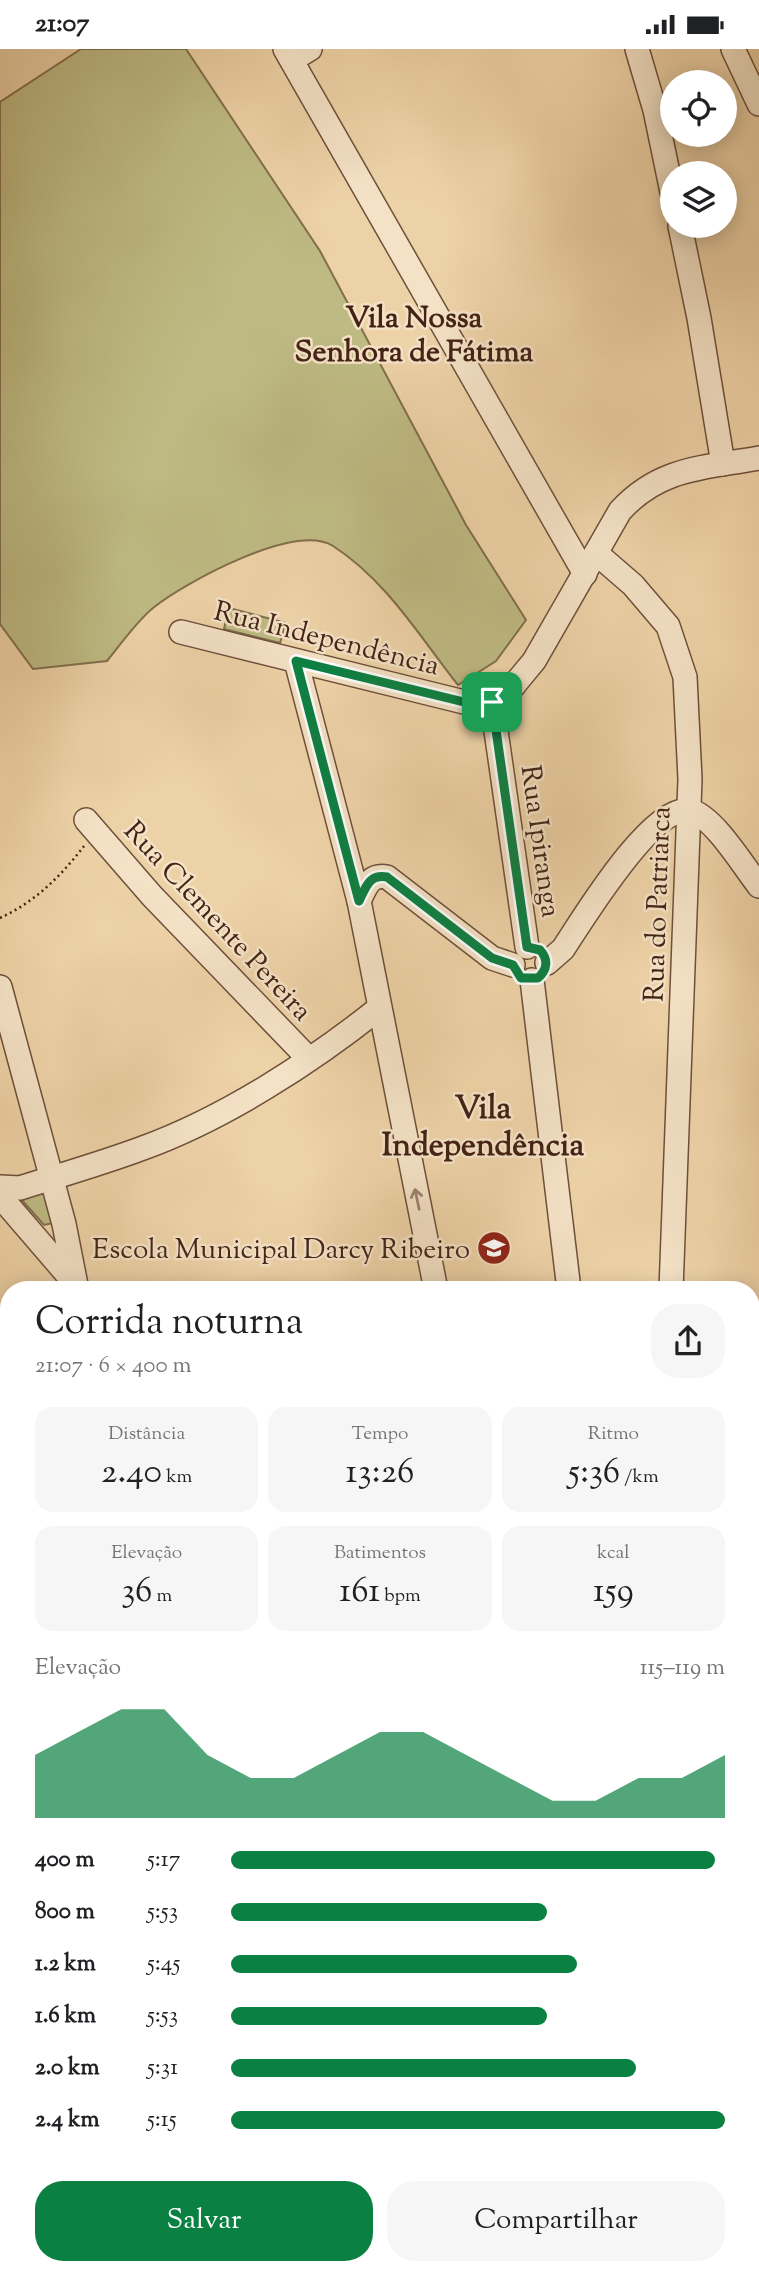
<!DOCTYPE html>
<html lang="pt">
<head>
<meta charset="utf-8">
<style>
  :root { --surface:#fff; --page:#f6f6f6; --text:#202124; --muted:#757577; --accent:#0b8043 }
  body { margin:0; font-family:"Sorts Mill Goudy",serif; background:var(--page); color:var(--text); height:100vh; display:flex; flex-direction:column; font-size:26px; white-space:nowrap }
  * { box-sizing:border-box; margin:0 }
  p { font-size:23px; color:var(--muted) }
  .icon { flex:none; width:38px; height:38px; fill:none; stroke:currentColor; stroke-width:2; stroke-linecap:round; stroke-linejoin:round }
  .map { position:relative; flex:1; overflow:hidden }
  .side { position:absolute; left:0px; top:1232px; width:760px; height:994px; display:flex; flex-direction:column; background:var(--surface); border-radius:28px 28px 0 0; box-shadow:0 4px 18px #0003 }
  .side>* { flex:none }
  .buttons { position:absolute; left:660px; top:21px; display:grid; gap:14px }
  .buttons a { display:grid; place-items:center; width:77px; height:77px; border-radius:50%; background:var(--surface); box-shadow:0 4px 18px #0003; font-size:35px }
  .pin { position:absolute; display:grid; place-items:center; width:60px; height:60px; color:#fff; margin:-30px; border-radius:14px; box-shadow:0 4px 10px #0006 }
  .round { display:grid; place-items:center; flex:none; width:74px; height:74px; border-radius:28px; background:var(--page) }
  .overview { display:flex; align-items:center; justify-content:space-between; height:119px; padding:0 35px }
  h1 { font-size:38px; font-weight:600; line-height:52px }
  .metrics { display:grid; grid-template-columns:repeat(3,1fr); gap:10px; height:119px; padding:7px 35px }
  .metrics div { display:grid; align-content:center; border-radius:18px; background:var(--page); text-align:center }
  .metrics b { font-size:35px; font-weight:600 }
  .metrics small { font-size:19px; font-weight:400 }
  .metrics p { font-size:19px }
  .chart { height:196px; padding:14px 35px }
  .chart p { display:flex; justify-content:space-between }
  .chart svg { width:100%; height:126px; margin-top:7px; fill:var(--accent); opacity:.7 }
  .button { display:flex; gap:14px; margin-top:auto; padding:14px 35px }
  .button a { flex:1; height:80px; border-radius:28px; background:var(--accent); color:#fff; font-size:28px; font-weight:600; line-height:80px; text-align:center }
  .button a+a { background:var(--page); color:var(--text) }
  ul { padding:0 35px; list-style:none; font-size:23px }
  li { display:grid; grid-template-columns:112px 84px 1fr; align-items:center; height:52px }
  li i { height:18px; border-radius:9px; background:var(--accent) }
  .status { display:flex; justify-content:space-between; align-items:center; height:49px; padding:0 35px; background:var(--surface); direction:ltr }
  .status svg { height:19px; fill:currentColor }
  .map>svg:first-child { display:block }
</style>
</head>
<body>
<div class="status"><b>21:07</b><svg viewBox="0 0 49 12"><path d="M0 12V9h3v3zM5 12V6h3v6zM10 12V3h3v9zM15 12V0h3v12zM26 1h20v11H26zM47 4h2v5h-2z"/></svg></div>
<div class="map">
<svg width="759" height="2226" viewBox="0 0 759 2226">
  <rect width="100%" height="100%" fill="#eed2a7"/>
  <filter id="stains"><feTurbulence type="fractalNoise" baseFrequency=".00286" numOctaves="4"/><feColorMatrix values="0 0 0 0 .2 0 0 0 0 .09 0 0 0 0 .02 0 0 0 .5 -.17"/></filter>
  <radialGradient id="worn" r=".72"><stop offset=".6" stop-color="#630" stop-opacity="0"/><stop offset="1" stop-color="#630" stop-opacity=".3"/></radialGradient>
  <!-- green -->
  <g fill="#beba83" stroke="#816e4c" stroke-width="2">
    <path d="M81,0H186L320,202L466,476L526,571L496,612L458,636C420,588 386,531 333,497C295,473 184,534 153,559C136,573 121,595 107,612L33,620L0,575V53Z"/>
    <polygon points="229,559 286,574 280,594 224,580"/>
    <polygon points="46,1136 53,1174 44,1176 20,1149"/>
  </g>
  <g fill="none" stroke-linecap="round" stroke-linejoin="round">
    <!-- stream -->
    <polyline stroke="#797b73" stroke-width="5" points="751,1390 759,1390"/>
    <!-- river -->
    <polyline stroke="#9cb5b1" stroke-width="30" points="0,1754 9,1746"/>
    <!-- minor casing -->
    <g stroke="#6e4f3a" stroke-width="26">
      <g id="minor">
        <polyline points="285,0 585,525"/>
        <polyline points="637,0 655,61 672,143"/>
        <polyline points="733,0 759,55"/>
        <polyline points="292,11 310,0"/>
        <polyline points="680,177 699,269 723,415"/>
        <polyline points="596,504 633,536 668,577 685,628 690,730 671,1241"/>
        <path d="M181,583L468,654H492L507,645L519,630L534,612L620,462C660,418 704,419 759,409"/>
        <polyline points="296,612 359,852 436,1241"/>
        <polyline points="492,654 527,898"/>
        <polyline points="86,771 152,847 309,1010"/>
        <path d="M359,852C366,838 369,825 387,828L492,909L513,916"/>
        <path d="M547,914L563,900C583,870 653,753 691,762C714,768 744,818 759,837"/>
        <polyline points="532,931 569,1241"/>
        <polyline points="0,938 64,1175 77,1241"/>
        <path d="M0,1138L20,1139C61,1126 103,1114 143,1099C225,1069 310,1014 378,960"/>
        <polyline points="0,1147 73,1232"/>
        <polyline points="0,1333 9,1336"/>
        <polyline points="751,1414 759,1414"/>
        <polyline points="751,1477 759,1441"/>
        <polyline points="0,1516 9,1519"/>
        <polyline points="751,1659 759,1662"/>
        <polyline points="751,1759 759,1747"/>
        <polyline points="0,1812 9,1802"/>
        <polyline points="0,1913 9,1924"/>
        <polyline points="0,1953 9,1949"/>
        <polyline points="0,2027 9,2049"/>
        <polyline points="751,2173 759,2157"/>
        <polyline points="0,2225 9,2190"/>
        <polyline points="132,2226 133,2217"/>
        <polyline points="232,2226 233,2217"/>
        <polyline points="382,2226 383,2217"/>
        <polyline points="535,2226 535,2217"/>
        <polyline points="646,2226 646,2217"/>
        <polyline points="707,2226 716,2217"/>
      </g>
    </g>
    <!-- major casing -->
    <g stroke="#442316" stroke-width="33">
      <g id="major">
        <polyline points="751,1287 759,1287"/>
        <polyline points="0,1573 9,1563"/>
      </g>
    </g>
    <!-- path -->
    <path stroke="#442316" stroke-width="2.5" stroke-dasharray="2 3.5" stroke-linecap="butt" d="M0,869C35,853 61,827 84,797"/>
    <!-- minor -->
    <use href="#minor" stroke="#f4e2c6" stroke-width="23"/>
    <!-- major -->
    <use href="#major" stroke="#e7b974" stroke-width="30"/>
  </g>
  <!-- one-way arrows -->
  <defs><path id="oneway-shaft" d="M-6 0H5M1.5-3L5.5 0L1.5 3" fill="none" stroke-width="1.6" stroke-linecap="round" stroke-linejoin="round" transform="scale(1.75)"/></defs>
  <use stroke="#9c826e" href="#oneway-shaft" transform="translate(417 1150) rotate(-102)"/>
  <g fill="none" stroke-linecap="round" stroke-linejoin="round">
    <!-- route casing -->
    <g stroke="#fff" stroke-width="14">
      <path id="route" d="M296,612L468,654L492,653L527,898L540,901C549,911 547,921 538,929H521L513,916L492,909L387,828C369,825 366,838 359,852Z"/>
    </g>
    <!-- route -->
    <use href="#route" stroke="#0b8043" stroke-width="9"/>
  </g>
  <!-- icons -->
  <defs>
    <g id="school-disc" transform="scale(1.75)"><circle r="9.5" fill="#8f2418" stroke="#f4e2c6"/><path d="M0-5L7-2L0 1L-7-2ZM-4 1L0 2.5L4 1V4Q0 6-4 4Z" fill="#fff"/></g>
  </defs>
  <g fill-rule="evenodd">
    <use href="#school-disc" x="494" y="1199"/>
  </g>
  <g text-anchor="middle" stroke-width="5" stroke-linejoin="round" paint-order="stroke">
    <!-- street labels -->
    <g font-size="28" fill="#442316" stroke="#f4e2c6">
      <text transform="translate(327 588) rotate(14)" y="10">Rua Independência</text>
      <text transform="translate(542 792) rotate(82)" y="10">Rua Ipiranga</text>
      <text transform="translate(656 855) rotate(-88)" y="10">Rua do Patriarca</text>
      <text transform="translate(219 871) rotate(47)" y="10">Rua Clemente Pereira</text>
    </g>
    <!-- poi labels -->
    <g font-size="28" fill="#442316" stroke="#f4e2c6" text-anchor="end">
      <text x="470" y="1209">Escola Municipal Darcy Ribeiro</text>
    </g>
    <!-- neighbourhood labels -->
    <g font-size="30" font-weight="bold" fill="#442316" stroke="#f4e2c6">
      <text x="414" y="278">Vila Nossa<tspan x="414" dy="34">Senhora de Fátima</tspan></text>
    </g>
    <!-- quarter labels -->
    <g font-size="32" font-weight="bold" fill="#442316" stroke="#f4e2c6">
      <text x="483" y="1069">Vila<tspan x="483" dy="37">Independência</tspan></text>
    </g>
  </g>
  <rect width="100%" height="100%" filter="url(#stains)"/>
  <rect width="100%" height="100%" fill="url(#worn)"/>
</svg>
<div class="buttons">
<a><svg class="icon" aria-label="locate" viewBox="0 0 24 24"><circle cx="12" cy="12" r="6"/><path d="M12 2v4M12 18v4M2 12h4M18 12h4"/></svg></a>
<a><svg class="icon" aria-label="layers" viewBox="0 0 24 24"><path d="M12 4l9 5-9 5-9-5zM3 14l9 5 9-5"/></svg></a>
</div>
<div class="pin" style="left:492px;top:653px;background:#1e9e55"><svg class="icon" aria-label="arrive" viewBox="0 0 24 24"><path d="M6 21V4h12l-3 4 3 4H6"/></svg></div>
<section class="side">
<div class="overview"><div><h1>Corrida noturna</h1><p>21:07 · 6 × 400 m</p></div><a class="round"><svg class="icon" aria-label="share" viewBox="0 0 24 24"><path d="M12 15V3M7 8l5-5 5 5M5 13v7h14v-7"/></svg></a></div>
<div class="metrics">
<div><p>Distância</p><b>2.40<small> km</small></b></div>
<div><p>Tempo</p><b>13:26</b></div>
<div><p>Ritmo</p><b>5:36<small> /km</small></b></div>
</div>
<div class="metrics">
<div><p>Elevação</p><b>36<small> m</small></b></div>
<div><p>Batimentos</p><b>161<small> bpm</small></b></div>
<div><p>kcal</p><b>159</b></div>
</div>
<div class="chart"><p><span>Elevação</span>115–119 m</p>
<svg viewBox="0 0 160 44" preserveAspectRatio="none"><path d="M0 44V22L10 14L20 6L30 6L40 22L50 30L60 30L70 22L80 14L90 14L100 22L110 30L120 38L130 38L140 30L150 30L160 22V44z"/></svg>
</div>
<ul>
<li><b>400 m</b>5:17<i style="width:98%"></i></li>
<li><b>800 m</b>5:53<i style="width:64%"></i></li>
<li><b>1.2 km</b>5:45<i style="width:70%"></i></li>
<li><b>1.6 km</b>5:53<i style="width:64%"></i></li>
<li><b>2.0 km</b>5:31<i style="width:82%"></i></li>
<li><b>2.4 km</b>5:15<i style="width:100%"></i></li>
</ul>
<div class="button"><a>Salvar</a><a>Compartilhar</a></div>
</section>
</div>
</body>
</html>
